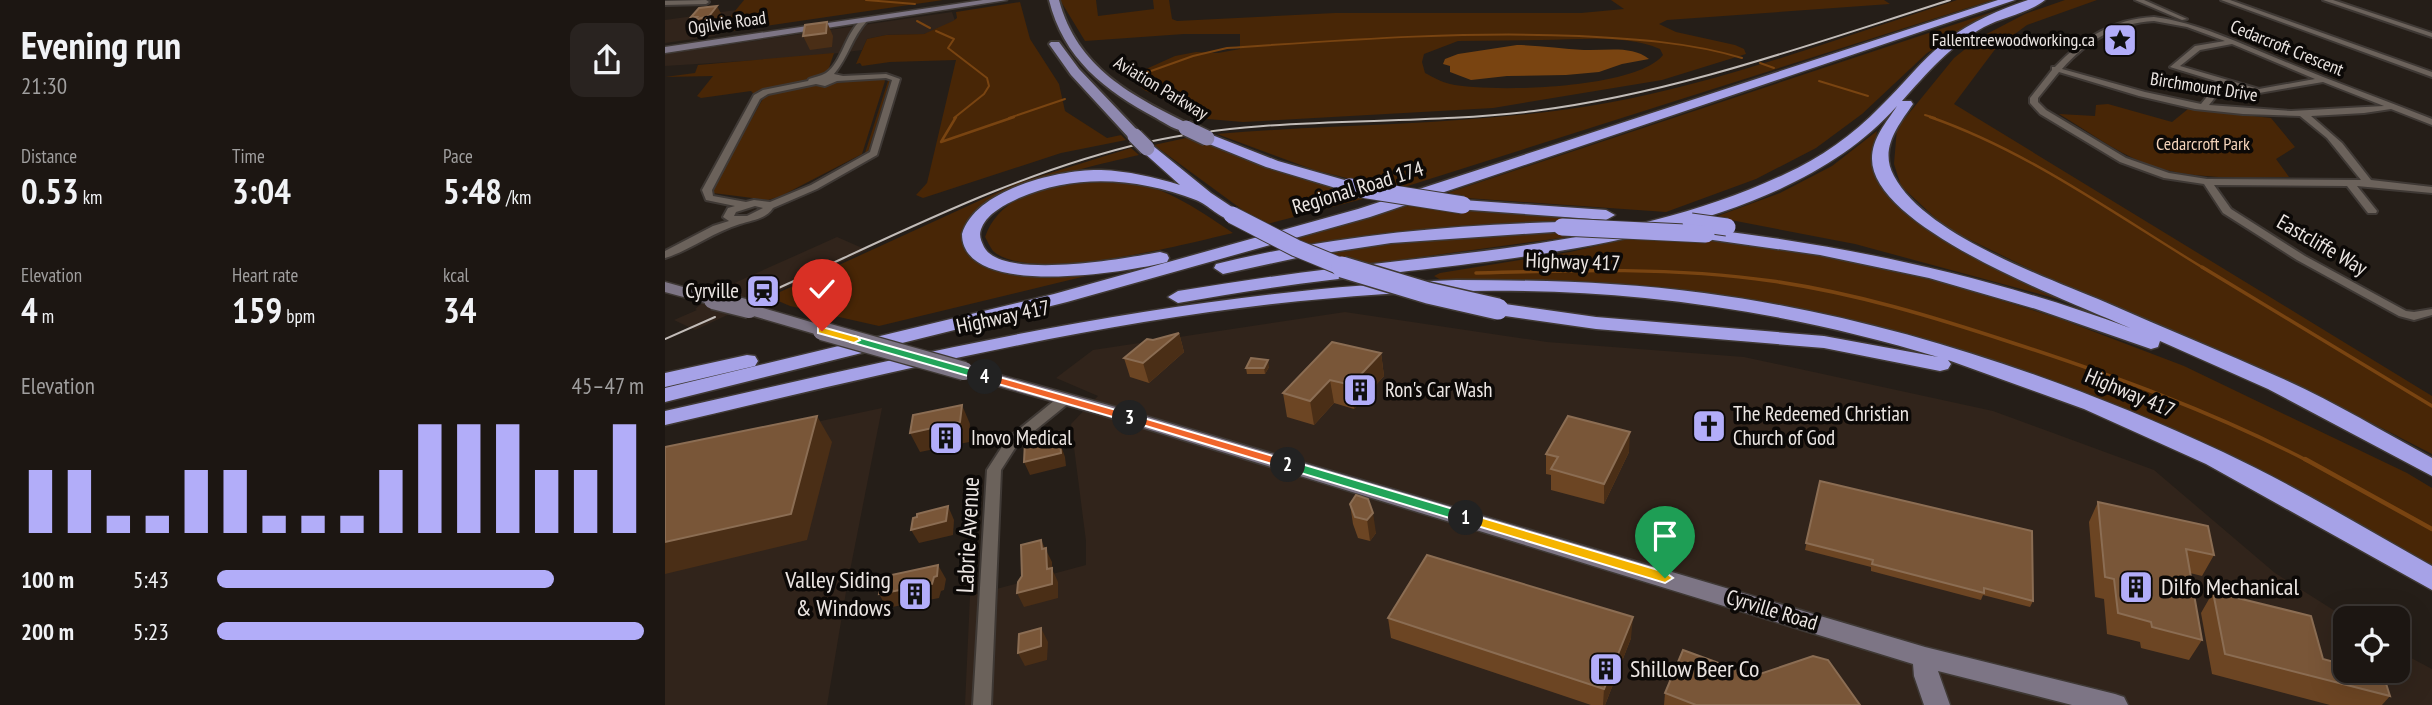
<!DOCTYPE html>
<html lang="en">
<head>
<meta charset="utf-8">
<style>
  :root { --surface:#1c1612; --page:#292320; --text:#f1f3f6; --muted:#a09f9f; --line:#3a3532; --accent:#b2adf9 }
  body { margin:0; font-family:"PT Sans Narrow",sans-serif; background:var(--page); color:var(--text); height:100vh; display:flex; flex-direction:column; font-size:26px; white-space:nowrap }
  * { box-sizing:border-box; margin:0 }
  p { font-size:23px; color:var(--muted) }
  .icon { flex:none; width:38px; height:38px; fill:none; stroke:currentColor; stroke-width:2; stroke-linecap:round; stroke-linejoin:round }
  .map { position:relative; flex:1; overflow:hidden }
  .panel { display:flex; flex-direction:column; background:var(--surface); width:665px }
  .panel>* { flex:none }
  .fabs { position:absolute; left:1668px; top:606px; display:grid; gap:14px }
  .fabs a { display:grid; place-items:center; width:77px; height:77px; border-radius:14px; background:var(--surface); box-shadow:0 7px 28px #0002,0 0 0 2px var(--line); font-size:35px }
  .pin { position:absolute; display:grid; place-items:center; width:60px; height:60px; color:#fff; margin:-72px -30px; border-radius:50% 50% 50% 0; rotate:-45deg; box-shadow:0 0 7px #0007 }
  .pin .icon { rotate:45deg }
  .km { position:absolute; width:35px; height:35px; margin:-18px; border-radius:50%; background:#222; color:#fff; font-size:19px; line-height:35px; text-align:center }
  .round { display:grid; place-items:center; flex:none; width:74px; height:74px; border-radius:14px; background:var(--page) }
  .overview { display:flex; align-items:center; justify-content:space-between; height:119px; padding:0 21px }
  h1 { font-size:38px; font-weight:700; line-height:52px }
  .figures { display:grid; grid-template-columns:repeat(3,1fr); gap:10px; height:119px; padding:7px 21px }
  .figures div { display:grid; align-content:center }
  .figures b { font-size:35px; font-weight:700 }
  .figures small { font-size:19px; font-weight:400 }
  .figures p { font-size:19px }
  .chart { height:196px; padding:14px 21px }
  .chart p { display:flex; justify-content:space-between }
  .chart svg { width:100%; height:126px; margin-top:7px; stroke:var(--accent); stroke-width:6 }
  ul { padding:0 21px; list-style:none; font-size:23px }
  li { display:grid; grid-template-columns:112px 84px 1fr; align-items:center; height:52px }
  li i { height:18px; border-radius:9px; background:var(--accent) }
  main { display:flex; flex:1; min-height:0 }
  .map>svg:first-child { display:block }
</style>
</head>
<body>
<main>
<section class="panel">
<div class="overview"><div><h1>Evening run</h1><p>21:30</p></div><a class="round"><svg class="icon" aria-label="share" viewBox="0 0 24 24"><path d="M12 15V3M7 8l5-5 5 5M5 13v7h14v-7"/></svg></a></div>
<div class="figures">
<div><p>Distance</p><b>0.53<small> km</small></b></div>
<div><p>Time</p><b>3:04</b></div>
<div><p>Pace</p><b>5:48<small> /km</small></b></div>
</div>
<div class="figures">
<div><p>Elevation</p><b>4<small> m</small></b></div>
<div><p>Heart rate</p><b>159<small> bpm</small></b></div>
<div><p>kcal</p><b>34</b></div>
</div>
<div class="chart"><p><span>Elevation</span>45–47 m</p>
<svg viewBox="0 0 160 44" preserveAspectRatio="none"><path d="M5 44V22M15 44V22M25 44V38M35 44V38M45 44V22M55 44V22M65 44V38M75 44V38M85 44V38M95 44V22M105 44V6M115 44V6M125 44V6M135 44V22M145 44V22M155 44V6"/></svg>
</div>
<ul>
<li><b>100 m</b>5:43<i style="width:79%"></i></li>
<li><b>200 m</b>5:23<i style="width:100%"></i></li>
</ul>
</section>
<div class="map">
<svg width="1767" height="705" viewBox="0 0 1767 705">
  <rect width="100%" height="100%" fill="#251e18"/>
  <!-- built -->
  <g fill="#31241b">
    <polygon points="71,10 50,36 0,43 0,20"/>
    <polygon points="287,12 292,26 259,34 221,35 202,39 197,50 143,57 0,66 0,54"/>
    <polygon points="172,237 202,250 30,330 9,320 32,310 30,309 56,289"/>
    <polygon points="680,312 882,342 1079,357 1328,411 1489,470 1610,573 1681,618 1680,670 1732,670 1733,651 1767,669 1767,705 300,705 305,596 421,565 421,541 406,424 433,396 391,378 428,350"/>
    <polygon points="217,408 182,586 162,705 0,705 0,454"/>
  </g>
  <!-- green -->
  <g fill="#482606" fill-rule="evenodd">
    <polygon points="79,0 278,0 52,33"/>
    <path d="M395,0H431L433,16L489,9L488,0H504L507,19L512,21L670,13H916L959,9L946,0H1219L1225,4L1002,20L994,24L1011,32L1070,45L1079,49L1081,54L997,80L828,108L578,122L543,119L479,90L468,80L470,74L510,56L531,52L553,53L575,49V34H519L420,41ZM876,40C915,40 959,34 995,49L998,55C972,89 826,93 785,84C776,82 768,77 760,73L757,62L759,54L793,41Z"/>
    <path d="M1292,0H1328L730,190L649,170L552,134C682,123 813,126 942,103C1062,81 1177,37 1292,0Z"/>
    <polygon points="1400,0 1432,0 1362,25 1331,48 1289,104 1767,396 1767,454 1637,387 1375,274 1281,228 1236,186 1229,164 1232,128 1289,58 1314,38 1360,14"/>
    <polygon points="355,2 365,39 394,84 400,111 442,138 456,135 461,140 396,153 258,198 251,195 262,183 291,60 225,62 197,66 195,63 191,64 202,39 221,35 259,34 288,21 292,18 291,12"/>
    <polygon points="1330,11 1262,53 1197,114 1151,148 1091,179 1001,212 773,196"/>
    <polygon points="169,53 163,71 135,83 89,94 86,91 36,98 32,96 48,76 0,77 30,73 33,65"/>
    <polygon points="216,78 222,78 225,81 203,152 197,158 125,194 193,159 200,153 223,81 221,79 219,79 220,81 197,154 116,196 103,200 48,193 47,189 100,95 146,86"/>
    <path d="M1443,104L1507,122L1523,109L1606,118L1630,147L1611,159L1624,177C1575,177 1525,181 1479,163C1449,151 1421,130 1394,114L1430,116L1431,105Z"/>
    <path d="M1212,131C1209,147 1208,163 1214,179C1234,234 1374,285 1426,308L1190,244L1050,217L1115,193L1167,166Z"/>
    <path d="M530,136C588,161 646,184 709,196L598,225L489,145Z"/>
    <path d="M466,148L474,155C436,164 298,192 298,240C298,250 305,257 313,260C322,265 335,264 345,265C372,267 399,270 425,273V275L214,326L125,306L104,297L353,183Z"/>
    <path d="M448,178C498,185 528,206 568,233C520,244 367,285 328,251C325,247 322,240 320,237C337,187 402,182 448,178Z"/>
    <polygon points="750,202 940,219 776,228 641,246 626,239"/>
    <polygon points="899,232 903,237 690,266 663,253 750,240"/>
    <polygon points="982,234 1132,250 1280,283 1393,318 1519,366 1742,473 1767,488 1767,569 1653,501 1263,341 1151,311 1008,290 876,281 776,280 769,276 775,273 905,252"/>
  </g>
  <!-- water -->
  <path fill="#794411" d="M852,45C874,45 897,49 919,50C941,51 966,45 984,59L957,64L934,72L901,75L842,76L806,80L785,72V66L778,64L780,59L793,54Z"/>
  <g fill="none" stroke-linecap="round" stroke-linejoin="round">
    <!-- stream-far3 -->
    <g stroke="#794411" stroke-width="2">
      <polyline points="201,0 250,4"/>
      <polyline points="252,21 265,28"/>
      <polyline points="271,31 289,39 283,48 322,78 324,86 319,94 289,118"/>
      <polyline points="1095,63 1109,68"/>
      <path d="M472,76L528,56L562,48C679,40 796,31 914,36C969,39 1024,42 1077,58"/>
      <polyline points="1154,81 1203,96"/>
      <polyline points="1260,115 1270,118"/>
      <polyline points="344,118 400,99"/>
    </g>
    <!-- stream-far2 -->
    <g stroke="#794411" stroke-width="2.5">
      <polyline points="291,117 276,142 349,117"/>
      <path d="M1265,117C1363,151 1451,215 1540,269"/>
    </g>
    <!-- stream-far1 -->
    <g stroke="#794411" stroke-width="3.5">
      <polyline points="1537,267 1767,406"/>
      <path d="M811,273C910,270 1009,267 1107,281C1190,293 1269,317 1348,343C1450,376 1548,412 1643,461"/>
    </g>
    <!-- stream -->
    <polyline stroke="#794411" stroke-width="4.5" points="1640,459 1767,529"/>
    <!-- street casing -->
    <g stroke="#3f3935" stroke-width="4">
      <g id="street">
        <polygon points="1470,0 1479,0 1522,19 1517,20"/>
        <polygon points="1556,0 1565,0 1767,72 1767,77"/>
        <polygon points="1658,0 1668,0 1767,33 1767,37"/>
        <polygon points="0,1 41,0 44,2 41,4 0,5"/>
        <path d="M1489,17C1534,23 1574,43 1616,60C1666,81 1717,99 1767,119V125L1726,109L1699,113L1646,116L1677,143L1706,180L1767,187V193L1692,186L1712,211L1711,213H1703L1682,186L1549,185L1566,209L1640,256L1741,311L1749,312L1767,309V315L1749,320L1734,316L1632,260L1558,213L1539,184L1499,178L1455,162L1375,114L1365,103V98L1387,70V67H1390C1418,38 1448,19 1489,17ZM1489,21L1522,27L1560,41L1530,46L1505,67L1554,82L1536,104L1480,92L1397,69C1422,41 1451,23 1489,21ZM1567,44L1650,79L1594,89L1515,66L1535,50ZM1394,72L1474,96L1530,109L1578,114L1635,116L1662,138L1696,180L1542,179L1504,173L1461,158L1381,110L1373,102V98ZM1658,82L1719,106L1626,111L1544,105L1561,84L1594,93Z"/>
        <path d="M196,20L202,21C187,37 183,58 169,74L178,76L221,74L235,79L212,155L152,189L108,208C101,219 87,220 75,224C48,232 26,250 0,258V251L48,226L64,221L58,217L63,208L70,206L41,200L37,190L89,95L98,90L143,81L144,79C149,77 156,76 161,73C177,62 180,34 196,20ZM221,78L227,80L205,152L146,185L105,202L89,200L81,202L48,196L47,190L95,99L103,94L151,84L160,86L172,81ZM90,206L98,208L82,216H69L71,212Z"/>
        <polygon points="400,395 405,396 406,399 405,402 352,445 336,470 326,705 308,705 322,470 342,439 395,396"/>
      </g>
    </g>
    <!-- secondary casing -->
    <g stroke="#3f3935" stroke-width="3">
      <g id="secondary">
        <polygon points="318,0 342,0 0,53 0,47"/>
        <polygon points="0,282 54,297 56,300 48,305 0,292"/>
        <polygon points="84,304 163,327 166,331 157,336 78,313 76,309 78,305"/>
        <polygon points="299,365 447,406 1260,647 1450,694 1459,697 1463,705 1407,705 1273,671 1285,705 1259,705 1249,676 1248,664 433,414 293,375 290,371 293,367"/>
      </g>
    </g>
    <!-- primary casing -->
    <g stroke="#3f3935" stroke-width="4">
      <g id="primary">
        <path d="M384,0H394C412,68 467,96 526,125V131C514,133 501,124 491,118C440,91 398,58 384,0Z"/>
        <polygon points="386,42 394,42 414,69 475,133 475,139 465,139 406,75 384,44"/>
      </g>
    </g>
    <!-- highway casing -->
    <g stroke="#3f3935" stroke-width="3">
      <g id="highway">
        <polygon points="1333,0 1350,0 705,217 402,302 0,402 0,388 389,294 693,209"/>
        <path d="M1363,0H1380C1364,13 1338,17 1319,27C1286,45 1262,73 1237,101H1246L1248,104C1233,126 1214,149 1229,176C1260,235 1381,277 1440,302C1499,328 1558,352 1616,378C1668,401 1717,431 1767,458V476L1603,389L1495,341L1493,347L1486,349L1371,309L1264,278L1155,255L1041,239L1032,234L1041,229C1186,246 1328,277 1465,328C1409,303 1207,229 1207,159C1207,138 1221,123 1232,106C1110,244 837,259 665,280C614,286 564,294 513,303L503,297L513,291C564,283 614,275 665,269C819,250 978,241 1120,174C1155,158 1188,135 1215,107C1238,85 1257,59 1282,40C1307,21 1334,10 1363,0Z"/>
        <polygon points="542,133 613,161 690,183 692,187 684,192 601,167 537,141 534,138 537,135"/>
        <path d="M482,143L487,145L546,193L573,211L576,215L573,219C557,223 545,205 531,200C473,178 412,173 354,198C341,204 323,213 317,227C313,235 316,240 319,247C337,281 463,258 495,252L502,254L504,258L502,262C463,272 297,300 297,234C310,189 395,169 436,170C463,171 489,177 515,185L477,151L474,148Z"/>
        <polygon points="798,200 941,210 950,215 941,220 792,209 789,205 792,201"/>
        <path d="M897,222L903,223L906,227L903,231L726,243L641,256L558,274L549,268L551,264C665,236 780,225 897,222Z"/>
        <path d="M791,280C874,280 957,282 1039,293C1219,317 1394,376 1558,452C1630,486 1698,527 1767,566V590L1541,464L1419,409L1283,360L1286,364L1283,369L1275,371L1159,348L931,329L833,315L826,313L823,309L826,305L833,303L931,317L1159,336L1273,357C1177,328 1080,308 980,298C648,265 321,350 0,425V411C264,351 519,290 791,280Z"/>
        <polygon points="82,355 90,356 93,361 90,366 0,387 0,373"/>
      </g>
    </g>
    <!-- street -->
    <use href="#street" fill="#6b625b" fill-rule="evenodd"/>
    <!-- secondary -->
    <use href="#secondary" fill="#7d7585" fill-rule="evenodd"/>
    <!-- primary -->
    <use href="#primary" fill="#8e88af" fill-rule="evenodd"/>
    <!-- highway -->
    <use href="#highway" fill="#a6a2e7" fill-rule="evenodd"/>
    <!-- tram -->
    <g stroke="#c2bcb8" stroke-width="2">
      <path d="M89,299C218,242 345,173 483,142C610,114 741,127 869,111C1012,93 1149,43 1285,0"/>
      <polyline points="0,339 50,317"/>
    </g>
    <!-- secondary-bridge casing -->
    <g stroke="#3f3935" stroke-width="21" stroke-linecap="butt">
      <g id="secondary-bridge">
        <polyline points="48,300 84,309"/>
        <polyline points="157,331 299,371"/>
      </g>
    </g>
    <!-- primary-bridge casing -->
    <g stroke="#3f3935" stroke-width="18" stroke-linecap="butt">
      <g id="primary-bridge">
        <polyline points="521,128 542,138"/>
        <polyline points="470,136 482,148"/>
      </g>
    </g>
    <!-- highway-bridge-far1 casing -->
    <g stroke="#3f3935" stroke-width="19" stroke-linecap="butt">
      <g id="highway-bridge-far1">
        <polyline points="684,187 798,205"/>
        <polyline points="567,215 631,248 682,269"/>
        <polyline points="1026,222 1062,227"/>
        <polyline points="897,227 1041,234"/>
      </g>
    </g>
    <!-- highway-bridge casing -->
    <g stroke="#3f3935" stroke-width="24" stroke-linecap="butt">
      <polyline id="highway-bridge" points="677,267 763,293 833,309"/>
    </g>
    <!-- secondary-bridge -->
    <use href="#secondary-bridge" stroke="#7d7585" stroke-width="18"/>
    <!-- primary-bridge -->
    <use href="#primary-bridge" stroke="#8e88af" stroke-width="15"/>
    <!-- highway-bridge-far1 -->
    <use href="#highway-bridge-far1" stroke="#a6a2e7" stroke-width="17"/>
    <!-- highway-bridge -->
    <use href="#highway-bridge" stroke="#a6a2e7" stroke-width="21"/>
  </g>
  <!-- wall -->
  <g fill="#6c4523">
    <polygon points="514,333 519,352 484,383 465,377 459,358 488,340"/>
    <polygon points="716,353 719,376 689,409 669,403 649,425 622,417 618,393"/>
    <polygon points="604,367 600,374 582,374 581,368"/>
    <polygon points="964,452 939,504 886,490 886,475 881,474 881,454"/>
    <polygon points="1155,481 1368,601 1365,607 1318,595 1316,600 1206,571 1206,567 1140,550"/>
    <polygon points="691,495 711,533 705,541 693,538 688,524 685,504"/>
    <polygon points="1433,502 1549,555 1537,576 1525,573 1537,640 1524,660 1476,648 1475,642 1442,634 1439,599 1430,597 1424,522"/>
    <polygon points="1548,592 1658,659 1725,696 1717,705 1665,705 1547,674 1536,613"/>
    <polygon points="723,618 966,638 940,705 926,705 726,638"/>
    <polygon points="1089,676 1195,705 999,705 1000,693"/>
  </g>
  <!-- shaded-wall -->
  <g fill="#4a2e16">
    <polygon points="52,6 59,19 51,29 36,34 35,31 33,31 26,17 32,17"/>
    <polygon points="162,22 168,36 167,47 145,50 138,36"/>
    <polygon points="514,333 519,352 484,383 478,363"/>
    <polygon points="716,353 719,376 689,409 686,385"/>
    <polygon points="603,360 604,367 600,374 599,368"/>
    <polygon points="665,380 669,403 649,425 645,401"/>
    <polygon points="297,405 305,424 304,442 255,452 245,433"/>
    <polygon points="152,416 167,442 142,540 0,574 0,542"/>
    <polygon points="965,432 964,452 939,504 939,484"/>
    <polygon points="385,436 390,449 395,443 400,457 401,466 365,475 359,462 385,446"/>
    <polygon points="283,506 289,520 288,535 254,543 246,530"/>
    <polygon points="708,513 711,533 705,541 702,520"/>
    <polygon points="376,540 387,562 387,569 393,582 393,598 359,607 352,593 382,569 377,549"/>
    <polygon points="273,565 281,579 279,590 276,591 274,598 222,608 214,594"/>
    <polygon points="968,617 966,638 940,705 938,705 939,689"/>
    <polygon points="376,628 383,642 382,660 360,666 353,653"/>
  </g>
  <!-- building -->
  <g fill="#795638" stroke="#8b6d53" stroke-width="2">
    <polygon points="52,6 44,16 29,20 32,17 26,17 34,8"/>
    <polygon points="162,22 161,33 138,36 140,25"/>
    <polygon points="514,333 478,363 459,358 482,339 488,340"/>
    <polygon points="667,342 716,353 686,385 665,380 645,401 618,393"/>
    <polygon points="586,358 603,360 599,368 581,368"/>
    <polygon points="297,405 295,422 245,433 248,415"/>
    <polygon points="152,416 126,514 0,542 0,447"/>
    <polygon points="903,416 965,432 939,484 886,469 893,457 881,454"/>
    <polygon points="385,436 385,446 395,443 396,453 359,462 360,442"/>
    <polygon points="1155,481 1367,531 1368,601 1319,588 1319,593 1207,564 1208,560 1141,543"/>
    <polygon points="691,495 703,499 708,513 702,520 690,517 685,504"/>
    <polygon points="1433,502 1543,526 1549,555 1521,549 1537,640 1487,627 1486,622 1453,613 1449,579 1440,577"/>
    <polygon points="283,506 281,521 246,530 248,518 252,517 252,514"/>
    <polygon points="376,540 377,549 381,548 382,569 387,568 387,584 352,593 353,582 357,576 356,545"/>
    <polygon points="762,555 968,617 939,689 723,618"/>
    <polygon points="273,565 272,576 269,577 267,584 214,594 217,577"/>
    <polygon points="1548,592 1646,616 1658,659 1680,665 1680,670 1703,670 1718,674 1725,696 1560,654"/>
    <polygon points="376,628 376,646 353,653 354,634"/>
    <polygon points="1018,650 1089,676 1148,656 1163,660 1195,705 1031,705 1000,693"/>
  </g>
  <!-- split-1 -->
  <polygon fill="#f5b400" stroke="#fff" stroke-width="2" points="801,513 1000,572 1008,578 1000,583 796,521 796,514"/>
  <!-- split-2 -->
  <polygon fill="#22a559" stroke="#fff" stroke-width="2" points="623,460 805,514 807,518 801,523 619,468 617,465"/>
  <!-- split-3 -->
  <polygon fill="#f0652b" stroke="#fff" stroke-width="2" points="465,414 628,462 630,465 623,469 461,420 459,418"/>
  <!-- split-4 -->
  <polygon fill="#f0652b" stroke="#fff" stroke-width="2" points="320,373 469,415 471,418 465,422 316,379 316,374"/>
  <!-- split-5 -->
  <polygon fill="#22a559" stroke="#fff" stroke-width="2" points="189,336 324,374 326,377 320,381 185,342 185,337"/>
  <!-- split-6 -->
  <polygon fill="#f5b400" stroke="#fff" stroke-width="2" points="157,327 193,337 195,340 189,343 153,333 153,328"/>
  <!-- icons -->
  <defs>
    <g id="sight-square" transform="scale(1.75)"><rect x="-9" y="-9" width="18" height="18" rx="4" fill="#b2adf9" stroke="#0c0907"/><path d="M0-6L1.8-2.2L6-1.7L2.9 1.2L3.7 5.4L0 3.3L-3.7 5.4L-2.9 1.2L-6-1.7L-1.8-2.2Z" fill="#111"/></g>
    <g id="station-square" transform="scale(1.75)"><rect x="-9" y="-9" width="18" height="18" rx="4" fill="#b2adf9" stroke="#0c0907"/><path d="M-3-6H3Q5-6 5-4V2Q5 4 3 4L4.5 6H3L1.5 4h-3L-3 6H-4.5L-3 4Q-5 4-5 2V-4Q-5-6-3-6ZM-3.5-4v3h7v-3ZM-3.5 1v1.5H-2V1ZM2 1v1.5H3.5V1Z" fill="#111"/></g>
    <g id="building-square" transform="scale(1.75)"><rect x="-9" y="-9" width="18" height="18" rx="4" fill="#b2adf9" stroke="#0c0907"/><path d="M-4-6H4V6H1V3H-1V6H-4ZM-2.5-4.3h1.7v1.8h-1.7ZM.8-4.3h1.7v1.8H.8ZM-2.5-1h1.7V.8h-1.7ZM.8-1h1.7V.8H.8Z" fill="#111"/></g>
    <g id="church-square" transform="scale(1.75)"><rect x="-9" y="-9" width="18" height="18" rx="4" fill="#b2adf9" stroke="#0c0907"/><path d="M-1.2-6h2.4v3.5h3.3v2.4h-3.3V6h-2.4V-.1h-3.3v-2.4h3.3Z" fill="#111"/></g>
  </defs>
  <g fill-rule="evenodd">
    <use href="#sight-square" x="1455" y="40"/>
    <use href="#station-square" x="98" y="291"/>
    <use href="#building-square" x="695" y="390"/>
    <use href="#church-square" x="1044" y="426"/>
    <use href="#building-square" x="281" y="438"/>
    <use href="#building-square" x="1471" y="587"/>
    <use href="#building-square" x="250" y="594"/>
    <use href="#building-square" x="941" y="669"/>
  </g>
  <g text-anchor="middle" stroke-width="7" stroke-linejoin="round" paint-order="stroke">
    <!-- far-street labels -->
    <g font-size="18" fill="#ece6e3" stroke="#0c0907">
      <text transform="translate(62 23) rotate(-8)" y="6">Ogilvie Road</text>
      <text transform="translate(1622 48) rotate(22)" y="6">Cedarcroft Crescent</text>
      <text transform="translate(1539 87) rotate(9)" y="6">Birchmount Drive</text>
      <text transform="translate(496 88) rotate(31)" y="6">Aviation Parkway</text>
    </g>
    <!-- far-poi labels -->
    <g font-size="18" fill="#ece6e3" stroke="#0c0907" text-anchor="end">
      <text x="1430" y="46">Fallentreewoodworking.ca</text>
    </g>
    <!-- far-park labels -->
    <g font-size="18" fill="#f4d3ba" stroke="#0c0907">
      <text x="1538" y="150">Cedarcroft Park</text>
    </g>
    <!-- street labels -->
    <g font-size="21" fill="#ece6e3" stroke="#0c0907">
      <text transform="translate(693 188) rotate(-17)" y="7">Regional Road 174</text>
      <text transform="translate(1657 245) rotate(30)" y="7">Eastcliffe Way</text>
      <text transform="translate(908 262) rotate(2)" y="7">Highway 417</text>
      <text transform="translate(338 317) rotate(-12)" y="7">Highway 417</text>
      <text transform="translate(1465 393) rotate(23)" y="7">Highway 417</text>
      <text transform="translate(1107 610) rotate(17)" y="7">Cyrville Road</text>
    </g>
    <!-- poi labels -->
    <g font-size="21" fill="#ece6e3" stroke="#0c0907" text-anchor="start">
      <text x="74" y="298" text-anchor="end">Cyrville</text>
      <text x="720" y="397">Ron's Car Wash</text>
      <text x="1068" y="421">The Redeemed Christian<tspan x="1068" dy="24">Church of God</tspan></text>
      <text x="306" y="445">Inovo Medical</text>
    </g>
    <!-- near-street labels -->
    <g font-size="24" fill="#ece6e3" stroke="#0c0907">
      <text transform="translate(303 535) rotate(-87)" y="8">Labrie Avenue</text>
    </g>
    <!-- near-poi labels -->
    <g font-size="24" fill="#ece6e3" stroke="#0c0907" text-anchor="start">
      <text x="226" y="588" text-anchor="end">Valley Siding<tspan x="226" dy="28">&amp; Windows</tspan></text>
      <text x="1496" y="595">Dilfo Mechanical</text>
      <text x="965" y="677">Shillow Beer Co</text>
    </g>
  </g>
</svg>
<div class="fabs">
<a><svg class="icon" aria-label="locate" viewBox="0 0 24 24"><circle cx="12" cy="12" r="6"/><path d="M12 2v4M12 18v4M2 12h4M18 12h4"/></svg></a>
</div>
<div class="pin" style="left:1000px;top:578px;background:#1e9e55"><svg class="icon" aria-label="arrive" viewBox="0 0 24 24"><path d="M6 21V4h12l-3 4 3 4H6"/></svg></div>
<div class="pin" style="left:157px;top:331px;background:#d93025"><svg class="icon" aria-label="check" viewBox="0 0 24 24"><path d="M5 12l5 5 9-10"/></svg></div>
<b class="km" style="left:801px;top:518px">1</b>
<b class="km" style="left:623px;top:465px">2</b>
<b class="km" style="left:465px;top:418px">3</b>
<b class="km" style="left:320px;top:377px">4</b>
</div>
</main>
</body>
</html>
